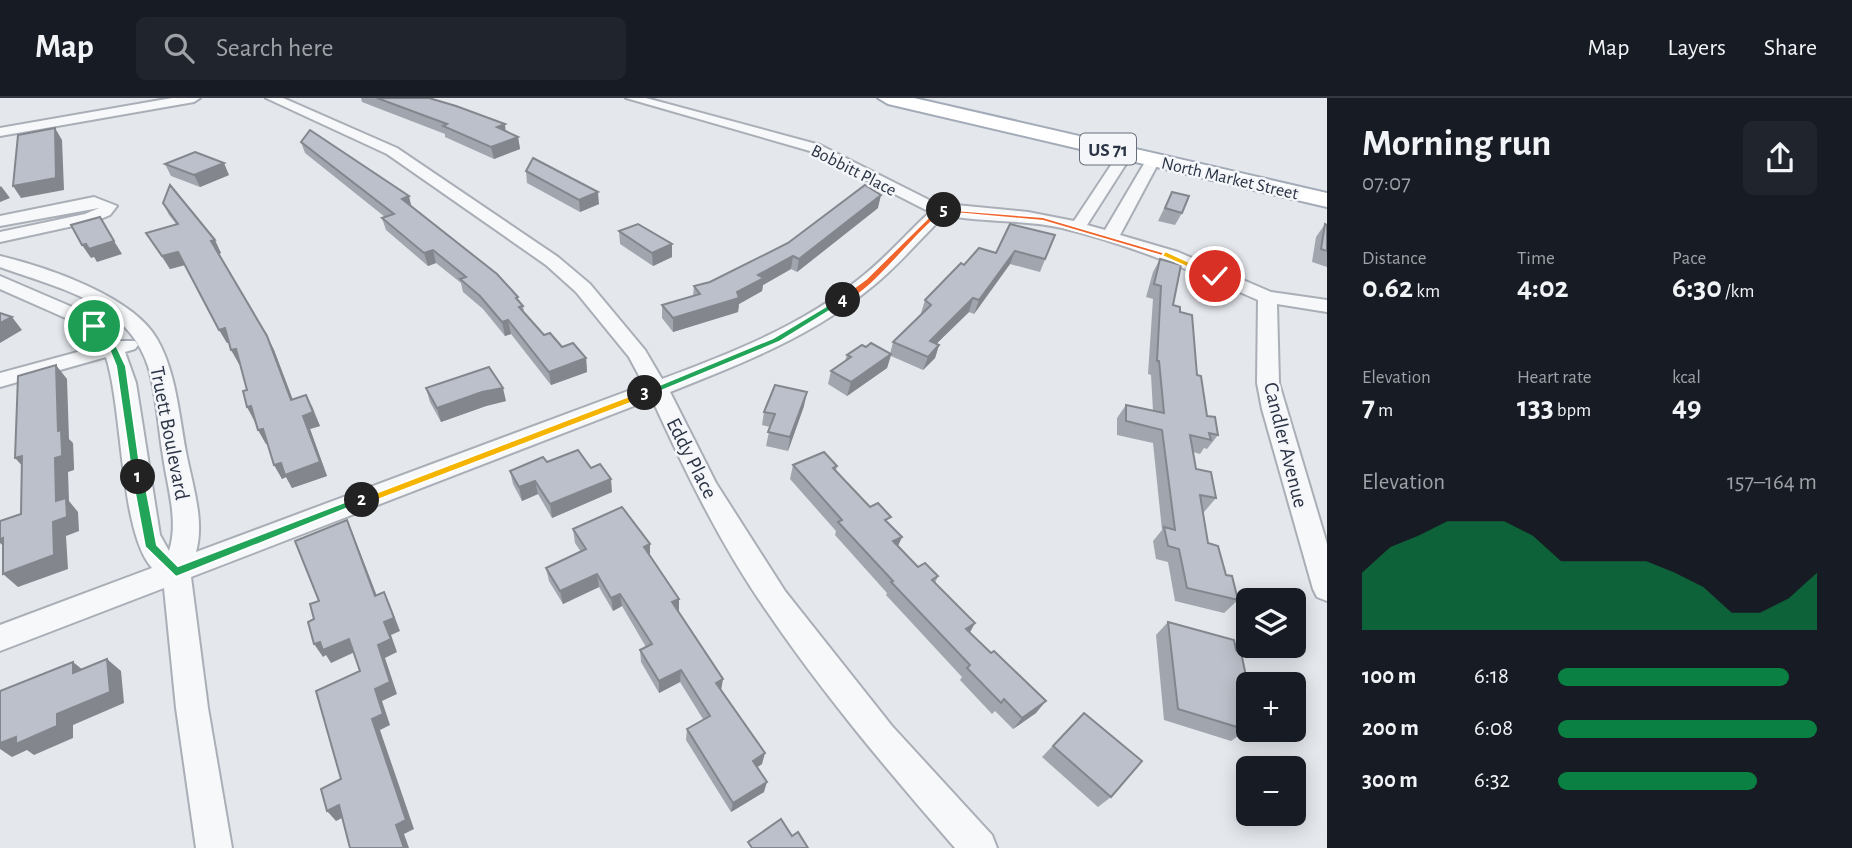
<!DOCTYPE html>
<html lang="en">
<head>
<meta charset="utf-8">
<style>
  :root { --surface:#171b24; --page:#20242c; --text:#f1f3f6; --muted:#9ea1a6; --line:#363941; --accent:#0b8043 }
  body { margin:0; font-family:"Alegreya Sans",sans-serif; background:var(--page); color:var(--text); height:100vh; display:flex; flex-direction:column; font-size:26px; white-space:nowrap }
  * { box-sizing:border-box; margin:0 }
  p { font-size:23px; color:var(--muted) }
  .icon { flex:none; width:38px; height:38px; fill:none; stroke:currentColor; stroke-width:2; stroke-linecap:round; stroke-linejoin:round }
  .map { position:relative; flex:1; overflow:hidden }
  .details { display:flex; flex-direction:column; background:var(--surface); width:525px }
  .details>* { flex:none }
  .fabs { position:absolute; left:1236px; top:490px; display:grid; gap:14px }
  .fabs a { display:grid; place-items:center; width:70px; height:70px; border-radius:10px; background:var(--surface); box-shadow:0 4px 18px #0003; font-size:35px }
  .pin { position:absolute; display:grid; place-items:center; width:60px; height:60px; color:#fff; margin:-30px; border:4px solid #fff; border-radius:50%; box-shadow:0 2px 7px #0007 }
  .km { position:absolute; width:35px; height:35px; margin:-18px; border-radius:50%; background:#222; color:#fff; font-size:19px; line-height:35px; text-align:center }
  .round { display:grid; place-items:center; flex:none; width:74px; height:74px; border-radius:10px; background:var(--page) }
  .overview { display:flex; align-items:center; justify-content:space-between; height:119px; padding:0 35px }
  h1 { font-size:38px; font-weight:600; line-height:52px }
  .stats { display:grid; grid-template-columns:repeat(3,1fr); gap:10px; height:119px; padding:7px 35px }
  .stats div { display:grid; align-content:center }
  .stats b { font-size:30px; font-weight:600 }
  .stats small { font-size:19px; font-weight:400 }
  .stats p { font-size:19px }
  .chart { height:196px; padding:14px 35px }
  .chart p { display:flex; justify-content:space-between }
  .chart svg { width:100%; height:126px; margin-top:7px; fill:var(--accent); opacity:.7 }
  ul { padding:0 35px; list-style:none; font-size:23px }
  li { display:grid; grid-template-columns:112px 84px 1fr; align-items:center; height:52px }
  li i { height:18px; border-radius:9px; background:var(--accent) }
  header { display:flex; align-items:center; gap:42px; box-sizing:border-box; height:98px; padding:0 35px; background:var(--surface); border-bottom:2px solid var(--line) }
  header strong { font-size:33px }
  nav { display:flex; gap:38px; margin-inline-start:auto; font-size:24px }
  .search { width:490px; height:63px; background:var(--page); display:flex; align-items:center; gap:18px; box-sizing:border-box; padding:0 24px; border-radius:10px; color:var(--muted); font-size:26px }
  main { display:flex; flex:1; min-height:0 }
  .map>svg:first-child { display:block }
</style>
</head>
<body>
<header>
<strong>Map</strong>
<div class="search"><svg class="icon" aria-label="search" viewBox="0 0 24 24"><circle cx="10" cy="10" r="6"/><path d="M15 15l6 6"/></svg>Search here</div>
<nav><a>Map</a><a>Layers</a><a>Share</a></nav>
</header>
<main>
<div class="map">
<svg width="1327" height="750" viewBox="0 0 1327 750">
  <rect width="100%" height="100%" fill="#e4e7ec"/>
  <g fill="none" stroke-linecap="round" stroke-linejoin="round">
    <!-- minor casing -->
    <g stroke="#a9aeb7" stroke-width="4">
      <g id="minor">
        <polygon points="172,0 200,0 194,4 0,38 0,30"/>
        <path d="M266,0H283L397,50L558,159L590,186L645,252L662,281C732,255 801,228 859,181C885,161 906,136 930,114L810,53L626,0H646L820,47L935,105L1028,114L1074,123L1121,52H1131L1133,55L1087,127L1105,132L1148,59H1158L1160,62L1120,137L1178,154L1271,194L1327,202V214L1277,206L1279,285L1327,446V503L1317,499L1313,491L1262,311L1257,285L1258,202C1194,174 1130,146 1062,130C1023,121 984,125 945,117C921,140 899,167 873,188C813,238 741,266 670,294L716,385L785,493L892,628L992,737L997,750H955C888,673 823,596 766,512C720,446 685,373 652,301L191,479L208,610L232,750H196L176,610L164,490L0,553V527L152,470C120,435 123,312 106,259L0,289V275L100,248L79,226L0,191V178L93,218L118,243H135L138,247L135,251L125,254L136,285L160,437L169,453C179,423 167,388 163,358C158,329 157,296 148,268C127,203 57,190 0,169V158C46,169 133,198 157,241C176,274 179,317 186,354C192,386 205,422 196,454L644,287L629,259L576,194L546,167L387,56Z"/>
        <polygon points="94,99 117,108 110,117 96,123 0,144 0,134 85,116 99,110 0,128 0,118"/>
      </g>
    </g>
    <!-- primary casing -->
    <g stroke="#a3abb8" stroke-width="4">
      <polygon id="primary" points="878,0 914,0 1327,95 1327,109 888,6"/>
    </g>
    <!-- minor -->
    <use href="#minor" fill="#f7f8fa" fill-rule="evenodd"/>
    <!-- primary -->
    <use href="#primary" fill="#fff" fill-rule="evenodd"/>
  </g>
  <!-- wall -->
  <g fill="#a1a5ae">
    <polygon points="361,0 429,0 518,39 520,51 494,61 445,39 445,36 362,4"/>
    <polygon points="301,44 411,108 519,204 523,208 524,214 544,237 562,249 586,260 587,274 551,287 511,236 505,238 483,211 463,194 461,185 436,165 428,168 386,132 382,120 385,119 305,55"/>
    <polygon points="165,66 229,77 200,89 171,78"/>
    <polygon points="526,73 599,106 580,114 527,85"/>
    <polygon points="1172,94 1182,115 1175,127 1158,123"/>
    <polygon points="163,105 221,155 219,156 267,238 274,252 292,301 306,297 313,310 320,328 310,331 327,378 292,390 286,379 282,381 268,346 266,346 247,309 247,292 240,266 239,266 229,244 227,245 185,167 170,171 146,135 176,126 169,117"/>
    <polygon points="878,110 797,174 791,171 763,187 762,193 739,206 738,214 673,234 662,220 662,207 693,198 694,188 710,184"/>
    <polygon points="1325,126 1327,127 1327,169 1312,164 1316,139"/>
    <polygon points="619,133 672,146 672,159 653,168 620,146"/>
    <polygon points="1055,137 1040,174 1010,166 974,216 969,214 937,245 939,247 935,260 923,272 891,258 887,270 847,298 828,286 831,273 845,263 847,257 866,249 890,256 893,244 922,216 921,215 925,202 964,167"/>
    <polygon points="1160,161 1173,207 1180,214 1207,318 1218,337 1207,351 1204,350 1200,356 1193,354 1196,371 1216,400 1204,414 1202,413 1208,445 1226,477 1238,502 1224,515 1175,503 1168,464 1156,461 1153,443 1162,432 1153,345 1117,337 1117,320 1126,307 1153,313 1151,277 1148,276 1153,201 1146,199 1153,174"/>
    <polygon points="426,290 506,303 486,308 441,324 430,304"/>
    <polygon points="804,308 788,353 766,348 770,329 762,327 764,314"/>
    <polygon points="547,364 591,370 612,394 552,420 538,396 522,403 513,386 510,373"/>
    <polygon points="793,367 837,368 836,373 870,409 902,439 898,448 918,469 938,478 935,485 970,535 1036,615 1013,631 995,613 992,616 960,582 962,579 886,497 887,495 835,437 836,433 790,381"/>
    <polygon points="573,431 650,458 679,514 762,666 757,669 764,694 731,714 686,642 687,631 703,621 680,584 659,595 641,564 640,552 646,549 622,508 613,513 599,489 563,506 549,483 546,470 581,454 575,445"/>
    <polygon points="1168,524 1236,552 1246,578 1242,582 1247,632 1231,643 1164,622 1156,537"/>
    <polygon points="1084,615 1111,699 1098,709 1042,659"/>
  </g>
  <!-- shaded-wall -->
  <g fill="#83868d">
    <polygon points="505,26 506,38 497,29"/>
    <polygon points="55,30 62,42 64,92 21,100 13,88"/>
    <polygon points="518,39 520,51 494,61 491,49"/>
    <polygon points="224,65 229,77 200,89 194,77"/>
    <polygon points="1,88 10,100 0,104 0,89"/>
    <polygon points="598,94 599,106 580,114 579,102"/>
    <polygon points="881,97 878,110 797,174 799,161"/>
    <polygon points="409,98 412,111 402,101"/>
    <polygon points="215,142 221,155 218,156 211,143"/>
    <polygon points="114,143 122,156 97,164 94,159 91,160 82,147"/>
    <polygon points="672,146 672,159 653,168 652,155"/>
    <polygon points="433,152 436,165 428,168 424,155"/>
    <polygon points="1015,153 1010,166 974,216 979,202"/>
    <polygon points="178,154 185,167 170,171 162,158"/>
    <polygon points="793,158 791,171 763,187 762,193 739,206 738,214 673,234 673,220 737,194 758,177"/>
    <polygon points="973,200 969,214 926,256 930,243"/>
    <polygon points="12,219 22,232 0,245 0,225"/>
    <polygon points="508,222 511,236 505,238 502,224"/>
    <polygon points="225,230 232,243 227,245 219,232"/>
    <polygon points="267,238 274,252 298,315 291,302"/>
    <polygon points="939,247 935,260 923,272 928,259"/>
    <polygon points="236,251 243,265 239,266 231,252"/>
    <polygon points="891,256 887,270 847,298 851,284"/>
    <polygon points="586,260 587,274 551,287 549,274"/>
    <polygon points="56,267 67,281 69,341 73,345 74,368 74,372 68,374 69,403 78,414 79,433 66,438 68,471 18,489 3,476 53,424 56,403 55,360 58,333"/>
    <polygon points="503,290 506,303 486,308 441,324 437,310 482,294"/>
    <polygon points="807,294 804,308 788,353 790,339"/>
    <polygon points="306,297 320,328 310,331 327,378 292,390 286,379 282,381 274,367 281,365 303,318"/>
    <polygon points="251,308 255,323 247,309"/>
    <polygon points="263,331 271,345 266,346 258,332"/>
    <polygon points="22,358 28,374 15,360"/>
    <polygon points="611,381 612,394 552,420 550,406"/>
    <polygon points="535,383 538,396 522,403 519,389"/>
    <polygon points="347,422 353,436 382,511 375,498"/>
    <polygon points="902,439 896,452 893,443"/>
    <polygon points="3,440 11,455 0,445 0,441"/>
    <polygon points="650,446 650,459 644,449"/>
    <polygon points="597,476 599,489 563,506 560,493"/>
    <polygon points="384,494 390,507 400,533 391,537 397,554 385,560 397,596 382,603 390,627 380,632 414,731 404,736 409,750 404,750 396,727 372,621 378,547 384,524"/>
    <polygon points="620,496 622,508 613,513 611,500"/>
    <polygon points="679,501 679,514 672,504"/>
    <polygon points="975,525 968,538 966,531"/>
    <polygon points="349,541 357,553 331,565 326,557 323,559 314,546 320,544"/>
    <polygon points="107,561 121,573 124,605 73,627 73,640 34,657 27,652 12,659 0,651 0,645 57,616"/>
    <polygon points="73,564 88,576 73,575"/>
    <polygon points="681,572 680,584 659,595 659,583"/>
    <polygon points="723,581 721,593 716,585"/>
    <polygon points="1046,603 1036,615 1013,631 1022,620"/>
    <polygon points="765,655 762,666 750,674 753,663"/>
    <polygon points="767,684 764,694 731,714 733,705"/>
    <polygon points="339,707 348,717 336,723 327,713"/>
  </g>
  <!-- building -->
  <g fill="#bbc0ca" stroke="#83868d" stroke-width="2">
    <polygon points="377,0 429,0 456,8 505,26 497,29 518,39 491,49 443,28 447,26"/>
    <polygon points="55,30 56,80 13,88 18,37"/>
    <polygon points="310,32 409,98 402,101 497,176 518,199 516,200 523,208 519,209 544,237 550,235 562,249 573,245 586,260 549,274 508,222 502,224 480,198 460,181 466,179 433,152 424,155 382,120 394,116 301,44"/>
    <polygon points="195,54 224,65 194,77 165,66"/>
    <polygon points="533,60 598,94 579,102 526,73"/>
    <polygon points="170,87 215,142 211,143 267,238 291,302 306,297 313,314 303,318 320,364 285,377 281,365 274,367 263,331 258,332 251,308 247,309 243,293 247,292 236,251 231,252 225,230 219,232 178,154 162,158 146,135 178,126 163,105"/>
    <polygon points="865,87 881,97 799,161 793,158 758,177 764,180 737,194 739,200 673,220 662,207 700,196 694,188 710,184 788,145"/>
    <polygon points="1172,94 1189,98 1182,115 1165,110"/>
    <polygon points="100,119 114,143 89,151 86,146 82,147 71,127"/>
    <polygon points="638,126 672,146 652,155 619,133"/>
    <polygon points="1010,126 1055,137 1045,161 1015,153 979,202 973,200 930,243 939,247 928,259 893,244 931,207 925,202 961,165 964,167 979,150 996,155"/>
    <polygon points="1325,126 1327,127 1327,153 1321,151"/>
    <polygon points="1160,161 1181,167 1173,207 1180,209 1180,214 1192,217 1197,277 1201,278 1207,318 1215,319 1218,337 1209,335 1211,342 1190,337 1196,371 1211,374 1216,400 1200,397 1208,445 1218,448 1226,477 1232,478 1238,502 1187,490 1179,451 1168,448 1164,429 1175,432 1162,332 1126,323 1126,307 1164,315 1159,263 1157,263 1161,188 1154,186"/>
    <polygon points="0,215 12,219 0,225"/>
    <polygon points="871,245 891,256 851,284 831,273 851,259 847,257 862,247 866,249"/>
    <polygon points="56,267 58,333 61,332 62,354 62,358 55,360 56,403 66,400 67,419 53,424 54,457 3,476 3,440 0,441 0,423 21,416 22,358 15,360 18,278"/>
    <polygon points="489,269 503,290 482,294 437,310 426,290"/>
    <polygon points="775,287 807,294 790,339 768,334 775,316 764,314"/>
    <polygon points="578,352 591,370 600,366 611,381 550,406 535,383 519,389 510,373 543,359 547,364"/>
    <polygon points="824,354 837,368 833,370 870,409 878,405 891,419 885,422 902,439 893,443 918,469 925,465 938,478 932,482 975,525 966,531 991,555 994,553 1046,603 1022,620 1004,601 1001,605 967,570 970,567 891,484 893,483 838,424 842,422 793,367"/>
    <polygon points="622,409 650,446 644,449 679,501 672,504 723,581 716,585 765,655 753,663 767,684 733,705 687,631 710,618 681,572 659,583 640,552 652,546 620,496 611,500 597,476 560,493 546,470 586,451 573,431"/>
    <polygon points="347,422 375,498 384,494 394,520 384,524 391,541 378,547 390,584 375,591 383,616 372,621 406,722 396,727 404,750 350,750 339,707 327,713 321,691 341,681 316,593 360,573 349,541 323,552 320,544 314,546 308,524 314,521 310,506 319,503 295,443"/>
    <polygon points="1168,524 1234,542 1236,552 1241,554 1246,578 1241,577 1247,632 1178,611"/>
    <polygon points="107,561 110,594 57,616 57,628 16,646 16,639 0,645 0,593 73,564 73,575"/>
    <polygon points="1084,615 1142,663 1111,699 1053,648"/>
    <polygon points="781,721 792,738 798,734 808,750 752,750 748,744"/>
  </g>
  <!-- split-1 -->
  <polygon fill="#22a559" stroke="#fff" stroke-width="2" points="91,226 97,226 117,249 126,268 142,382 132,379 116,268 109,251"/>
  <!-- split-2 -->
  <polygon fill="#22a559" stroke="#fff" stroke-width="2" points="138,374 144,379 157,447 178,468 358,399 362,398 368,402 176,479 145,449 132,379"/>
  <!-- split-3 -->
  <polygon fill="#f5b400" stroke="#fff" stroke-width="2" points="645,292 650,295 649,298 367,406 362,407 357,402"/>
  <!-- split-4 -->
  <polygon fill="#22a559" stroke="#fff" stroke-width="2" points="840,200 847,202 779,244 649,298 640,295 773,240"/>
  <!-- split-5 -->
  <path fill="#f0652b" stroke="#fff" stroke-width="2" d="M938,110L948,112C920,125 867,205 840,204V200L866,181Z"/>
  <!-- split-6 -->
  <polygon fill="#f0652b" stroke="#fff" stroke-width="2" points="941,111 1043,119 1169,156 1162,158 1043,123 944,114"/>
  <!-- split-7 -->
  <polygon fill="#f5b400" stroke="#fff" stroke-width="2" points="1165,153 1218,177 1219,178 1212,180 1162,158"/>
  <g text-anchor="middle" stroke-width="5" stroke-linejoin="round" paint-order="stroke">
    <!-- far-street labels -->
    <g font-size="18" fill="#2b3445" stroke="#f4f6f9">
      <text transform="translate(854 72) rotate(27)" y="6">Bobbitt Place</text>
      <text transform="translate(1230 80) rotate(13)" y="6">North Market Street</text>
    </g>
    <!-- shield labels -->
    <rect fill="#f4f6f9" stroke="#676e7b" stroke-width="2" x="1080" y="35.5" width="56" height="31" rx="5"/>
    <g font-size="19" font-weight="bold" fill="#2b3445">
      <text x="1108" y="58">US 71</text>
    </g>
    <!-- street labels -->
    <g font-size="21" fill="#2b3445" stroke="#f4f6f9">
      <text transform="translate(170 335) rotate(79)" y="7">Truett Boulevard</text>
      <text transform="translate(1286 347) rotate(76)" y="7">Candler Avenue</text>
      <text transform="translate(692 360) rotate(63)" y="7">Eddy Place</text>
    </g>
  </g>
</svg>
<div class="fabs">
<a><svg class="icon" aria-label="layers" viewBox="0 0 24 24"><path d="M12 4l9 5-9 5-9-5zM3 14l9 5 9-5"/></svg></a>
<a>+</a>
<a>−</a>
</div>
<div class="pin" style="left:94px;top:228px;background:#1e9e55"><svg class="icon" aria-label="arrive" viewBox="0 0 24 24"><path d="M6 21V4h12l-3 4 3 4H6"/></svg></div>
<div class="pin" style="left:1215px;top:178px;background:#d93025"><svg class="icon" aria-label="check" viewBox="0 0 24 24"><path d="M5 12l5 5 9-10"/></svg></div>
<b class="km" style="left:138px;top:379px">1</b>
<b class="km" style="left:362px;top:402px">2</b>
<b class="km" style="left:645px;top:295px">3</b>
<b class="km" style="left:843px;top:202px">4</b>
<b class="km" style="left:944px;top:112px">5</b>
</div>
<section class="details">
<div class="overview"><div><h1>Morning run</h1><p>07:07</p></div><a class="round"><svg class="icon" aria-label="share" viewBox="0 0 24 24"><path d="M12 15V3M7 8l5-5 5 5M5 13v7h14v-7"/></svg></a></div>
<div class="stats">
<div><p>Distance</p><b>0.62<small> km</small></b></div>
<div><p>Time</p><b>4:02</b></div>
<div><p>Pace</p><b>6:30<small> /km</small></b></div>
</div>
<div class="stats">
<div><p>Elevation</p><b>7<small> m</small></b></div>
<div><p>Heart rate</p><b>133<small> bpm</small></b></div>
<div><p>kcal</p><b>49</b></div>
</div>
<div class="chart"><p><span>Elevation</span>157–164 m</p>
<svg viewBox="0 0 160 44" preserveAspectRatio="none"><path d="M0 44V24L10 15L20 11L30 6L40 6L50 6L60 11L70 20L80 20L90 20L100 20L110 24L120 29L130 38L140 38L150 33L160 24V44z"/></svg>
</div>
<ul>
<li><b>100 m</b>6:18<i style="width:89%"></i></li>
<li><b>200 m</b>6:08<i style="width:100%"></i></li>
<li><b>300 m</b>6:32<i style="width:77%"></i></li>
</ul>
</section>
</main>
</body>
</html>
